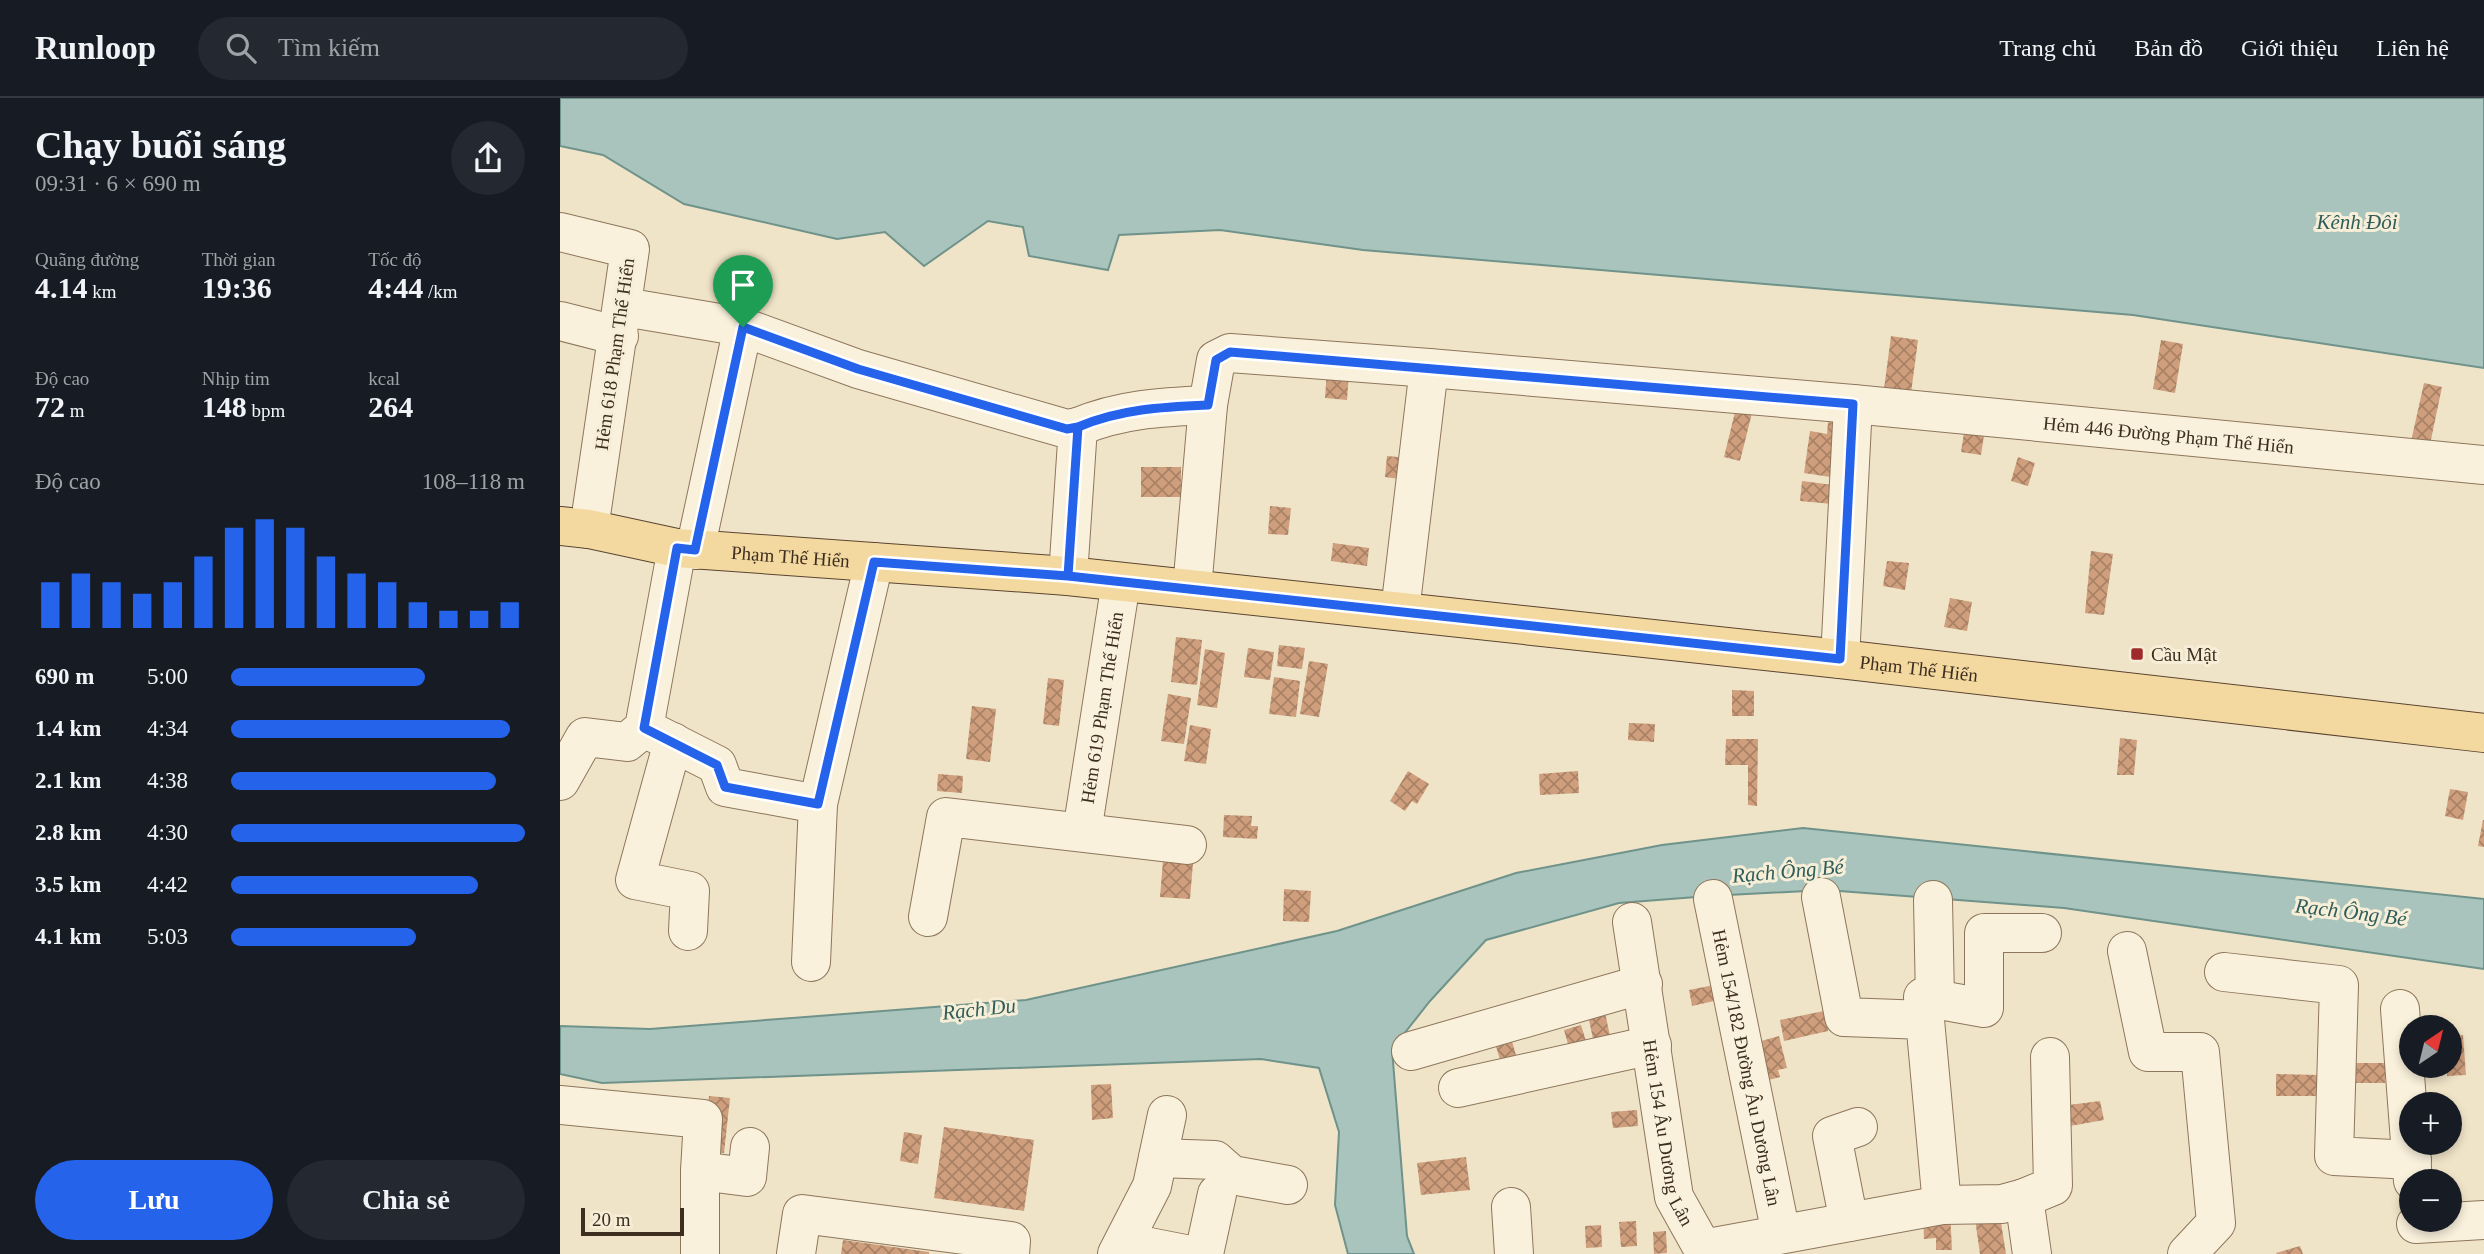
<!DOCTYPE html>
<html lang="vi">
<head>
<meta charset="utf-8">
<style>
  :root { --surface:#171b24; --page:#242831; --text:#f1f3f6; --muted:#9ea1a6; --line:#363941; --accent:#2563eb }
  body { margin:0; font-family:Georgia,serif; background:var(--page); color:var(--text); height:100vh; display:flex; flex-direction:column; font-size:26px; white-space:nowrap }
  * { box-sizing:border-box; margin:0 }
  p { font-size:23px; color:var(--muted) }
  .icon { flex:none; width:38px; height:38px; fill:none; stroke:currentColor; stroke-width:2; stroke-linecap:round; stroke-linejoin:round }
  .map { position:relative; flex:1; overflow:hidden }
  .sheet { display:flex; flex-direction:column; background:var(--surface); width:560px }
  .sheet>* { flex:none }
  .needle { width:46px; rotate:35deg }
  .tools { position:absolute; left:1839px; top:917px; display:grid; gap:14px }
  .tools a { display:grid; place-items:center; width:63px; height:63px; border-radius:50%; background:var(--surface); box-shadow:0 4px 10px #0003; font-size:35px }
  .scale { position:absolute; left:21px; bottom:18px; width:103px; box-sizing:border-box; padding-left:7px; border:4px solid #3d2e20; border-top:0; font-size:19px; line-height:24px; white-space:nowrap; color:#3d2e20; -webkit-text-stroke:5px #f7eed8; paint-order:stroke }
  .pin { position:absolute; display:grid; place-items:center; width:60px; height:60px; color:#fff; margin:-72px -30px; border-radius:50% 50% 50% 0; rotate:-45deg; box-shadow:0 0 7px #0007 }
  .pin .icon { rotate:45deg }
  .round { display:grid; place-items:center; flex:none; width:74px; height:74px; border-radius:37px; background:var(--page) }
  .headline { display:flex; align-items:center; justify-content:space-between; height:119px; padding:0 35px }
  h1 { font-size:38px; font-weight:600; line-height:52px }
  .metrics { display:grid; grid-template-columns:repeat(3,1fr); gap:10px; height:119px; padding:7px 35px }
  .metrics div { display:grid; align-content:center }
  .metrics b { font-size:30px; font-weight:600 }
  .metrics small { font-size:19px; font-weight:400 }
  .metrics p { font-size:19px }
  .chart { height:196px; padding:14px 35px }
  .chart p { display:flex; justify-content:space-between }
  .chart svg { width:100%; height:126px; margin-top:7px; stroke:var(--accent); stroke-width:6 }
  .primary-button { display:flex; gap:14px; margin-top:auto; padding:14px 35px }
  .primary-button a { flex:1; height:80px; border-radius:42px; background:var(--accent); color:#fff; font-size:28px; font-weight:600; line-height:80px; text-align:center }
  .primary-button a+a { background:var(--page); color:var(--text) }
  ul { padding:0 35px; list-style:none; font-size:23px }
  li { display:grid; grid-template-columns:112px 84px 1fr; align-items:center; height:52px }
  li i { height:18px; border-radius:9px; background:var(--accent) }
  header { display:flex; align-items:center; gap:42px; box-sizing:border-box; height:98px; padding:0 35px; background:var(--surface); border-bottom:2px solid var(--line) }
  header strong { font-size:33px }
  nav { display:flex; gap:38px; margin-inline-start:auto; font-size:24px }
  .search { width:490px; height:63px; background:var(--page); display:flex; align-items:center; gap:18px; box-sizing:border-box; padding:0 24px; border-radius:38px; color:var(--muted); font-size:26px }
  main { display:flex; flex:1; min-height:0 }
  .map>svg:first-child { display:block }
</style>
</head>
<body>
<header>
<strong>Runloop</strong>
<div class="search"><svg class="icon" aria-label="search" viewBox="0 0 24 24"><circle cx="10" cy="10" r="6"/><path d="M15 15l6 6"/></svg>Tìm kiếm</div>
<nav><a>Trang chủ</a><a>Bản đồ</a><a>Giới thiệu</a><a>Liên hệ</a></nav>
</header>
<main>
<section class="sheet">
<div class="headline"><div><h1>Chạy buổi sáng</h1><p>09:31 · 6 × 690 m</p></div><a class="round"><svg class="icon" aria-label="share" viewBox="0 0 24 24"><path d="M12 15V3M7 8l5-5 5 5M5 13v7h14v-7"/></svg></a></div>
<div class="metrics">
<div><p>Quãng đường</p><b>4.14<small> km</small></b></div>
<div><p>Thời gian</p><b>19:36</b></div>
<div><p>Tốc độ</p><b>4:44<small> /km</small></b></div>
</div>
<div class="metrics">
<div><p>Độ cao</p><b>72<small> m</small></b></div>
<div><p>Nhịp tim</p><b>148<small> bpm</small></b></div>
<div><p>kcal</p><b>264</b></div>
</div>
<div class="chart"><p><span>Độ cao</span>108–118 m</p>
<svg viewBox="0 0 160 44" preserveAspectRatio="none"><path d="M5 44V28M15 44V25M25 44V28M35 44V32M45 44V28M55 44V19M65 44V9M75 44V6M85 44V9M95 44V19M105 44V25M115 44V28M125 44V35M135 44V38M145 44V38M155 44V35"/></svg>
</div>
<ul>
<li><b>690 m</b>5:00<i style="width:66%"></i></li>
<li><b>1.4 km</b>4:34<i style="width:95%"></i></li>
<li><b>2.1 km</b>4:38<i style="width:90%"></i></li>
<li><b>2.8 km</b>4:30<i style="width:100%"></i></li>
<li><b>3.5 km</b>4:42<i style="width:84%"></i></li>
<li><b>4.1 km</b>5:03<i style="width:63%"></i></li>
</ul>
<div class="primary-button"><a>Lưu</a><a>Chia sẻ</a></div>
</section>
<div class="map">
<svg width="1924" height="1156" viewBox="0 0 1924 1156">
  <defs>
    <pattern id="building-cross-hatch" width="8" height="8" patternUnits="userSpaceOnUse" patternTransform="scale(1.75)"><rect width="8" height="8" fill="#cf9f7d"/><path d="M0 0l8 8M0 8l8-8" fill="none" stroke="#a98266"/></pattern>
  </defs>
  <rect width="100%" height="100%" fill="#f0e4c8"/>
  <!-- water -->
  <g fill="#a9c4bc" stroke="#6f938a" stroke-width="2">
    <polygon points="0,0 1924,0 1924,270 1573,217 803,152 660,132 559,137 548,172 469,158 463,129 428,123 364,168 325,134 277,141 124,106 43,57 0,48"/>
    <polygon points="1243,730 1924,801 1924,871 1504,810 1266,792 1149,798 1059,805 926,842 870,903 832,951 847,1138 854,1156 788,1156 775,1107 779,1034 759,970 701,961 42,985 0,976 0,928 90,931 466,902 777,833 956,775 1102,747"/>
  </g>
  <!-- building -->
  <g fill="url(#building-cross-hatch)">
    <polygon points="1331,238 1358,242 1351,295 1324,291"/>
    <polygon points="1601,242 1623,246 1615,295 1593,291"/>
    <polygon points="767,273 789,275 787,302 765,300"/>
    <polygon points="1864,285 1882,289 1869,351 1850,348"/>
    <polygon points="1176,310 1192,315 1180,363 1164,359"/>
    <polygon points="1268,324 1284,326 1277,380 1244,375 1250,333 1267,336"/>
    <polygon points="1404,335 1424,337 1421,357 1401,354"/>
    <polygon points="827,358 849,360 846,382 825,379"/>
    <polygon points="1458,359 1475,365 1468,388 1451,383"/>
    <polygon points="581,369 621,369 621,387 626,387 626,399 581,399"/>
    <polygon points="1242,383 1273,387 1272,406 1240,403"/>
    <polygon points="710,408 731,410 728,437 708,436"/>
    <polygon points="773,445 809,450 807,468 771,463"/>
    <polygon points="1531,453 1553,456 1544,517 1525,515"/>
    <polygon points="1327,463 1349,465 1345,492 1323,488"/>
    <polygon points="1390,500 1412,504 1407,533 1384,529"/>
    <polygon points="616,539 642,542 637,587 611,584"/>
    <polygon points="719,547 745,550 742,571 717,568"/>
    <polygon points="688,550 714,554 710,582 684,579"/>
    <polygon points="645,551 665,555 657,610 637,607"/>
    <polygon points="749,563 768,566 759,619 740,616"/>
    <polygon points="714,579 740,583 736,619 709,616"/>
    <polygon points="488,580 504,582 499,628 483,626"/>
    <polygon points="1172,592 1194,593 1194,618 1172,618"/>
    <polygon points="608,596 631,600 624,646 601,643"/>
    <polygon points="412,608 436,611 430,664 406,661"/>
    <polygon points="1069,625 1095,626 1094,644 1068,642"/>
    <polygon points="630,627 651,631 646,666 624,663"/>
    <polygon points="1560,640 1577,642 1574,677 1557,677"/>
    <polygon points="1166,641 1198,641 1197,708 1188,707 1188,667 1165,667"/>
    <polygon points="848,673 869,686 857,706 852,703 845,713 830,703"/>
    <polygon points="1018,673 1019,695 980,697 979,676"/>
    <polygon points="378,676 403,678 402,695 377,693"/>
    <polygon points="1890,691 1908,694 1903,722 1885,718"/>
    <polygon points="664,717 692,718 691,728 698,728 697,741 663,739"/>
    <polygon points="1923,722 1924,722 1924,749 1918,748"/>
    <polygon points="603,762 633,765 630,801 600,799"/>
    <polygon points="724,791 751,793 749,824 723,823"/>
    <polygon points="1159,886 1163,901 1132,908 1129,892"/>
    <polygon points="1044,910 1052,947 1035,950 1027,913"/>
    <polygon points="1264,913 1268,933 1224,943 1220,922"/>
    <polygon points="1021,927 1031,959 1013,964 1004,932"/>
    <polygon points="1903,937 1906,977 1887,978 1890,938"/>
    <polygon points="1219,938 1227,970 1218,972 1220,979 1197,985 1187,947"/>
    <polygon points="951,940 960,971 944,975 935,945"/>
    <rect x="1782" y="965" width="43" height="20"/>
    <polygon points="1716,976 1760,977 1760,998 1716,998"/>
    <polygon points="551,986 553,1020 532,1022 531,987"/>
    <polygon points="149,998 170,1000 164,1055 143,1053"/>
    <polygon points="1540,1003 1544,1022 1504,1029 1501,1008"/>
    <polygon points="1077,1012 1078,1028 1053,1030 1051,1014"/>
    <polygon points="384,1029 474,1042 464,1113 374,1100"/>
    <polygon points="344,1034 362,1037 358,1066 340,1063"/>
    <polygon points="906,1059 910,1092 861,1097 857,1065"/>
    <polygon points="1390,1114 1392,1152 1376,1152 1376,1140 1364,1141 1363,1115"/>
    <polygon points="1440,1118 1446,1156 1420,1156 1415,1121"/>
    <polygon points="1076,1123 1077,1148 1061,1149 1059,1124"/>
    <polygon points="1041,1127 1042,1149 1026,1150 1025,1128"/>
    <polygon points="1106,1133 1107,1155 1094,1156 1093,1134"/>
    <polygon points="283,1142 369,1154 369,1156 281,1156"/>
    <polygon points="1740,1148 1743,1156 1717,1156 1716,1155"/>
  </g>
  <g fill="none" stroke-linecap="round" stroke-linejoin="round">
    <!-- minor casing -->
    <g stroke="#8d765c" stroke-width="40">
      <g id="minor">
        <polyline points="0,134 70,151 29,431"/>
        <polyline points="64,209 183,229 135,452"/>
        <polyline points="0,223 59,238"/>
        <polyline points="183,229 298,271 507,331 518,329 508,478"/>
        <polyline points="869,270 1293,306 1280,561"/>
        <path id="s1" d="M1293,306L1924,367"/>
        <path d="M518,329C560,311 602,309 648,307L656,262L670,255L869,270L840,513"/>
        <polyline points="632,491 648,307"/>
        <polyline points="92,634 157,667 165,689 258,706"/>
        <polyline points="113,644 75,782 130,793 128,833"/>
        <polyline points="0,683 25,639 67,644 84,630 117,450"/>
        <path id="s2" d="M522,734L561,484"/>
        <polyline points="1261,799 1284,919 1365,922 1382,1107"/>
        <path id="s3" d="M1153,801L1221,1136"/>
        <polyline points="1373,802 1375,901"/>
        <polyline points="368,819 386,719 627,747"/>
        <path id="s4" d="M1072,824L1114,1099L1143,1151L1382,1107L1442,1106L1464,1100L1472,1156"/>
        <polyline points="1567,853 1588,954 1640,954 1656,1125 1627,1156"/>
        <polyline points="251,864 258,706 314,464"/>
        <polyline points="1664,874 1779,887 1774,1058 1852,1062"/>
        <polyline points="1840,911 1853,1083"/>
        <polyline points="1365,922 1363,899 1424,910 1424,835 1482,835"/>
        <polyline points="851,953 1083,886"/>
        <polyline points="898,990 1092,947"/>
        <polyline points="0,1007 143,1021 140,1073"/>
        <polyline points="598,1060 655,1062 672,1077 728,1087"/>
        <polyline points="1464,1100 1493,1088 1490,959"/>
        <polyline points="951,1109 954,1156"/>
        <polyline points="1289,1124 1272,1038 1298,1029"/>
        <polyline points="1856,1126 1924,1122"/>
        <polyline points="564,1144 625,1156"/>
        <polyline points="140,1156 140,1073 187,1079 190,1049"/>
        <polyline points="236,1156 242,1116 451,1143 450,1156"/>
        <polyline points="557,1156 592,1088 607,1017"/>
        <polyline points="644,1156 657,1096"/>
      </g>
    </g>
    <!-- major casing -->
    <g stroke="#5b4430" stroke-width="40">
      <g id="major">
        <path id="s5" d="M0,428L29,431L117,450L508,478L1280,561L1924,635"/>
      </g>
    </g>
    <!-- minor -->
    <use href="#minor" stroke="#faf1dc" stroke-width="38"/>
    <!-- major -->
    <use href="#major" stroke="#f3d9a0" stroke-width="38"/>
  </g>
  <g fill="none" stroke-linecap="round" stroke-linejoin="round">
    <!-- route casing -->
    <g stroke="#fff" stroke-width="14">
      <path id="route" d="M183,229L135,452L117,450L84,630L157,667L165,689L258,706L314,464L508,478L518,329C560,311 602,309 648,307L656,262L670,254L1293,306L1280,561L508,478L518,329L507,331L298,271L183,229"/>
    </g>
    <!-- route -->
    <use href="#route" stroke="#2563eb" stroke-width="9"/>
  </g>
  <!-- markers -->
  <rect fill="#9e2a2b" stroke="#f7eed8" stroke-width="2.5" x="1570" y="549" width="14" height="14" rx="3.5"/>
  <g text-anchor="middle" stroke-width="6" stroke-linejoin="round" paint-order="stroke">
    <!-- street labels -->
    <g font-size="19" fill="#3d2e20" stroke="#f7eed8">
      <text transform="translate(54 256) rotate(-82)" y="7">Hẻm 618 Phạm Thế Hiển</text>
      <text dy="7" stroke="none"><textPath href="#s1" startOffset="317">Hẻm 446 Đường Phạm Thế Hiển</textPath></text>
      <text dy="7" stroke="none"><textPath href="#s5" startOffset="233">Phạm Thế Hiển</textPath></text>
      <text dy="7" stroke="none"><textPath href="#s5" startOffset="1367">Phạm Thế Hiển</textPath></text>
      <text dy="7" stroke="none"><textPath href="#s2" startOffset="126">Hẻm 619 Phạm Thế Hiển</textPath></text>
      <text dy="7" stroke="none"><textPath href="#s3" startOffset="172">Hẻm 154/182 Đường Âu Dương Lân</textPath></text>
      <text dy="7" stroke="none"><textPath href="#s4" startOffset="214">Hẻm 154 Âu Dương Lân</textPath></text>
    </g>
    <!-- poi labels -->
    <g font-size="19" fill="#3d2e20" stroke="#f7eed8" text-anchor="start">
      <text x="1591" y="563">Cầu Mật</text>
    </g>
    <!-- water labels -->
    <g font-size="21" font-style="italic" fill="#2f5d5a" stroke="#f7eed8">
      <text x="1797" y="131">Kênh Đôi</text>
      <text transform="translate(1228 773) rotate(-5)" y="7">Rạch Ông Bé</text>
      <text transform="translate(1791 814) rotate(7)" y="7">Rạch Ông Bé</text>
      <text transform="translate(419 911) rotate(-6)" y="7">Rạch Du</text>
    </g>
  </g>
</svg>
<div class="tools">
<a><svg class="needle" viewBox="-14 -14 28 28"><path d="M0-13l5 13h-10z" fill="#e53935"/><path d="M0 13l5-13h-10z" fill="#9ea1a6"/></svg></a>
<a>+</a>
<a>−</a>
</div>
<div class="scale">20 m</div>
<div class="pin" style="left:183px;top:229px;background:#1e9e55"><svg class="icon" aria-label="arrive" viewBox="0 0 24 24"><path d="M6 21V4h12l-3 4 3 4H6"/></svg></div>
</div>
</main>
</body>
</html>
